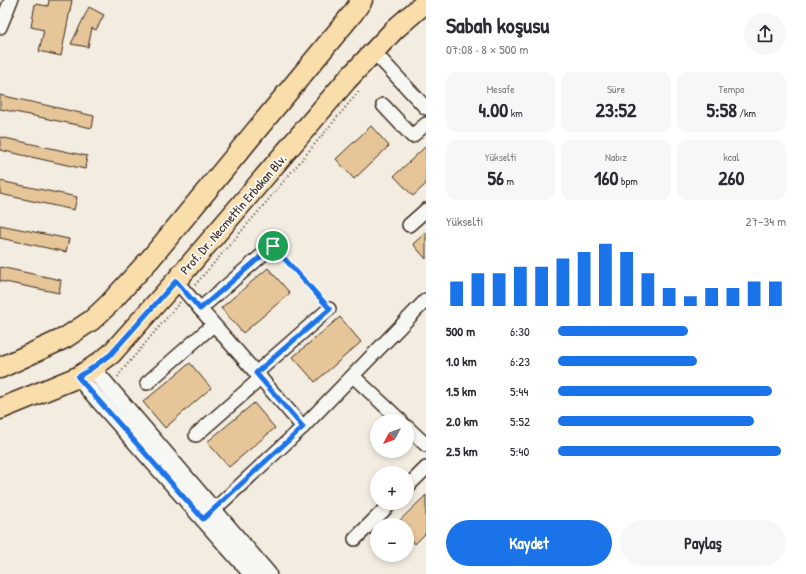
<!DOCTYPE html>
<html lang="tr">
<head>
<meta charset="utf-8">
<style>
  :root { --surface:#fff; --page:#f7f7f7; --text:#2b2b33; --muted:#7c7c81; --accent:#1a73e8 }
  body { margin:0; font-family:"Patrick Hand",sans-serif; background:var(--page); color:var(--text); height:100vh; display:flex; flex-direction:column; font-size:15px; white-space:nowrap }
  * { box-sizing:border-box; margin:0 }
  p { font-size:13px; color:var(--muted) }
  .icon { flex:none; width:22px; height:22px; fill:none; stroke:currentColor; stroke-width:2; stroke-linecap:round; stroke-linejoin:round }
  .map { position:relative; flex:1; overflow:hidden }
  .side { display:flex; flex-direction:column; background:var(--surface); width:380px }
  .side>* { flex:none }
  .needle { width:26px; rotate:229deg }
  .fabs { position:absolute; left:370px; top:414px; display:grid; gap:8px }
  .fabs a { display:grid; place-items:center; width:44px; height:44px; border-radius:50%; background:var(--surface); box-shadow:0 2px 6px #0003; font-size:20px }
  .pin { position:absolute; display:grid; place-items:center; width:34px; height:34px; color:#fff; margin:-17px; border:2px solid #fff; border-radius:50%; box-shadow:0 1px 4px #0007 }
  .round { display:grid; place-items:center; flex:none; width:42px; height:42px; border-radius:21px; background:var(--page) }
  .headline { display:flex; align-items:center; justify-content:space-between; height:68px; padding:0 20px }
  h1 { font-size:22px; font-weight:700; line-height:30px }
  .stats { display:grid; grid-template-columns:repeat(3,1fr); gap:6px; height:68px; padding:4px 20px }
  .stats div { display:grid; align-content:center; border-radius:10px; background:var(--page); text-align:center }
  .stats b { font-size:20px; font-weight:700 }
  .stats small { font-size:11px; font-weight:400 }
  .stats p { font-size:11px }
  .chart { height:112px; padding:8px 20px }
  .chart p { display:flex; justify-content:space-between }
  .chart svg { width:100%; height:72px; margin-top:4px; stroke:var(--accent); stroke-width:6 }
  .primary-button { display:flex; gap:8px; margin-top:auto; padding:8px 20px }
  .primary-button a { flex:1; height:46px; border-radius:24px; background:var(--accent); color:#fff; font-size:16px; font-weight:700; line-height:46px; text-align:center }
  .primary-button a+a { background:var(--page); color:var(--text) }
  ul { padding:0 20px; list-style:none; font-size:13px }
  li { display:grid; grid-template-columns:64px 48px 1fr; align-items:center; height:30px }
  li i { height:10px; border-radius:5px; background:var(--accent) }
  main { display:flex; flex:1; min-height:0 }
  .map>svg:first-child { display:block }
</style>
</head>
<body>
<main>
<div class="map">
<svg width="426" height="574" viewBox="0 0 426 574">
  <rect width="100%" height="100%" fill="#f3ece0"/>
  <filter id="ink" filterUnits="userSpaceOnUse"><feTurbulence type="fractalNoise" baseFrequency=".025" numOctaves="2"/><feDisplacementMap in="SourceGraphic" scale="8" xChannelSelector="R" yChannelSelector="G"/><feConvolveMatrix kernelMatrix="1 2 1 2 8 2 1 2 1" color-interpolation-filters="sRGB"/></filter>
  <g filter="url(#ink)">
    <!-- building -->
    <g fill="#e6c698" stroke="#3b2a1e">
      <polygon points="49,0 72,0 61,56 39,51 44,30 31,27 35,4 48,6"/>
      <polygon points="89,7 104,15 96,30 92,28 88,47 71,44"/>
      <polygon points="0,95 94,116 92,128 0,109"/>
      <polygon points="371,126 389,146 354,179 336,159"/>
      <polygon points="0,137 87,156 85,169 0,150"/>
      <polygon points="426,146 426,184 413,196 394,176"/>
      <polygon points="0,181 77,197 74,210 0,194"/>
      <polygon points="0,225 69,239 66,252 0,238"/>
      <polygon points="426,232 426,259 413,244"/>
      <polygon points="0,267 61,280 59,293 0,281"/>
      <polygon points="268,268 290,293 243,333 221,308"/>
      <polygon points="340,317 361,342 315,382 293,357"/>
      <polygon points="190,363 211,388 165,428 143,402"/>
      <polygon points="254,403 275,428 229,467 207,442"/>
      <polygon points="426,495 426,533 415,544 407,536 407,525 395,525"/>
    </g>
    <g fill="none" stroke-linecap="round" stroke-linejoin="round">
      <!-- minor casing -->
      <g stroke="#3b2a1e" stroke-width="16">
        <g id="minor">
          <polyline points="0,27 11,0"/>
          <polyline points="373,51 426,108"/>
          <polyline points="383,105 412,136 426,124"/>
          <polyline points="409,225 426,210"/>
          <polyline points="176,281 303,427"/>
          <polyline points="200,309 261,256"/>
          <polyline points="256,373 329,309"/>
          <polyline points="353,376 401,421"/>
          <polyline points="147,383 213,325"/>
          <polyline points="407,427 426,445"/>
          <polyline points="196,435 261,378"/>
          <polyline points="407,487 426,468"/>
          <polyline points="206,517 303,427 426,300"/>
          <polyline points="355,539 391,503"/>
        </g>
      </g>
      <!-- tertiary casing -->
      <g stroke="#3b2a1e" stroke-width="19">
        <g id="tertiary">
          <polyline points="92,368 268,574"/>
          <polyline points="78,377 252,574"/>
        </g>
      </g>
      <!-- primary casing -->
      <g stroke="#3b2a1e" stroke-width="23">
        <g id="primary">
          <polyline points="0,368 65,338 92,320 109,304 151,258 353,13 362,0"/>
          <polyline points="0,409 78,377 92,368 111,354 176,281 346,81 395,29 426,2"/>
        </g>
      </g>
      <!-- path -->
      <g stroke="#3b2a1e" stroke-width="2" stroke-dasharray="1 3" stroke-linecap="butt">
        <polyline points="270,249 273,246 322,300"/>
        <polyline points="195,285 258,212 360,90"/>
        <polyline points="118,377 121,372 180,302"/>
      </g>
      <!-- minor -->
      <use href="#minor" stroke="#f6f6f2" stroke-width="13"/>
      <!-- tertiary -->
      <use href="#tertiary" stroke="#f6f6f2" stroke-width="16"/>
      <!-- primary -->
      <use href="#primary" stroke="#f9ddab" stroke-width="20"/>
    </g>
  </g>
  <g fill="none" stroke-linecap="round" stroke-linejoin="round" filter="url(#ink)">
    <!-- route casing -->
    <g stroke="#fff" stroke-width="8">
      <polygon id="route" points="273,246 330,309 256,373 303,427 203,519 78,377 92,368 111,354 176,281 200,309"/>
    </g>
    <!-- route -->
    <use href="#route" stroke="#1a73e8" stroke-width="5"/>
  </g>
  <g text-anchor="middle" stroke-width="4" stroke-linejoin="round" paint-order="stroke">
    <!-- street labels -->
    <g font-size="13" fill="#3b2a1e" stroke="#f6f6f2">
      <text transform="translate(233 214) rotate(-49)" y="5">Prof. Dr. Necmettin Erbakan Blv.</text>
    </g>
  </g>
</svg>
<div class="fabs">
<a><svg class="needle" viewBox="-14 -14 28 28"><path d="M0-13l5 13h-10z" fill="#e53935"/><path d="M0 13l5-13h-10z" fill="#7c7c81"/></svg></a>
<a>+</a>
<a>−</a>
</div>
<div class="pin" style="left:273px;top:246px;background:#1e9e55"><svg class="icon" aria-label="arrive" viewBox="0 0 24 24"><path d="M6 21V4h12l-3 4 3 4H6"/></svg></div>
</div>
<section class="side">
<div class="headline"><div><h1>Sabah koşusu</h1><p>07:08 · 8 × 500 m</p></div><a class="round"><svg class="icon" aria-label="share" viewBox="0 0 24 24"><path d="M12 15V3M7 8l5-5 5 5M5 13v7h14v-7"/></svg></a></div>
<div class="stats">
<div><p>Mesafe</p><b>4.00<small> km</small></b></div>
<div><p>Süre</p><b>23:52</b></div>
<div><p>Tempo</p><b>5:58<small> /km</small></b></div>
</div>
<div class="stats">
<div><p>Yükselti</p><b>56<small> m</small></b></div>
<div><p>Nabız</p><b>160<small> bpm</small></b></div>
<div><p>kcal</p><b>260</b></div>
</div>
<div class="chart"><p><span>Yükselti</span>27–34 m</p>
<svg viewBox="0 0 160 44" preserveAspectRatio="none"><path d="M5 44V29M15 44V24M25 44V24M35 44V20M45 44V20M55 44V15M65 44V11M75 44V6M85 44V11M95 44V24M105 44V33M115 44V38M125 44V33M135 44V33M145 44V29M155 44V29"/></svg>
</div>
<ul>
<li><b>500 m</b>6:30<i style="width:57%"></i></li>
<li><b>1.0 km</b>6:23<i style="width:61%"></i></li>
<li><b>1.5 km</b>5:44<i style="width:94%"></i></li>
<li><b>2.0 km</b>5:52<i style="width:86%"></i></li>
<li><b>2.5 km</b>5:40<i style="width:98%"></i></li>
</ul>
<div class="primary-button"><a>Kaydet</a><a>Paylaş</a></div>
</section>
</main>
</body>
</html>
